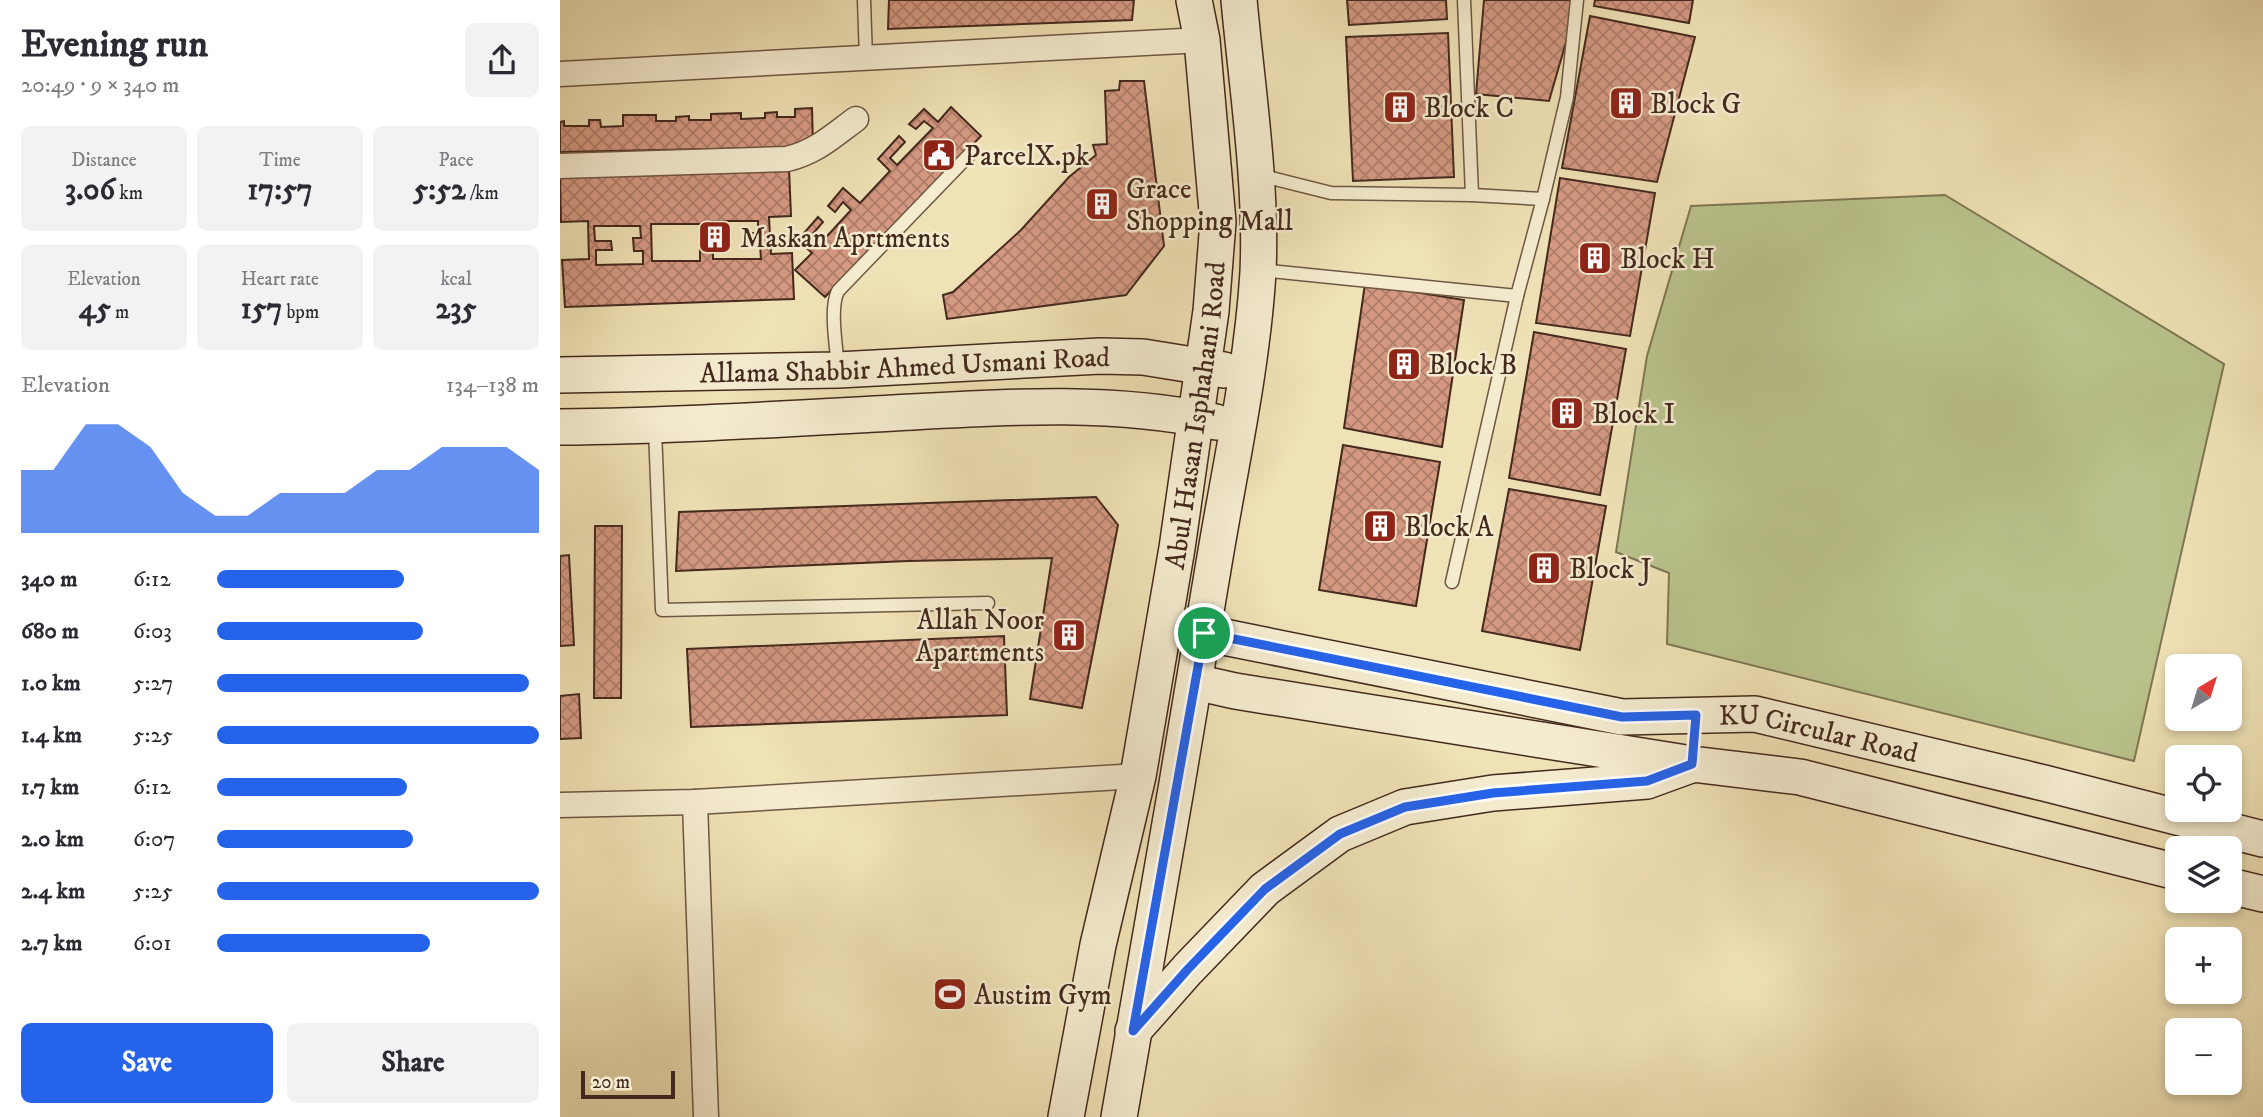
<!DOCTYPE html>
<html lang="en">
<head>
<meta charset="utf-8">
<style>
  :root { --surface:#fff; --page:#f2f2f3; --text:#2b2b33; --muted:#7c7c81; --accent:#2563eb }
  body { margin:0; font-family:"IM FELL DW Pica",serif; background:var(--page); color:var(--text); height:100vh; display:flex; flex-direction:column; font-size:26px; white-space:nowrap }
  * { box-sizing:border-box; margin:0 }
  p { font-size:23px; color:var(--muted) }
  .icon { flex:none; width:38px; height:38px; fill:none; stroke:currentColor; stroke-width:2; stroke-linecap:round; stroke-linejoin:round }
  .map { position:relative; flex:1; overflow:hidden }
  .details { display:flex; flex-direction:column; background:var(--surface); width:560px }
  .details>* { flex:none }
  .needle { width:46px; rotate:38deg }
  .buttons { position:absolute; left:1605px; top:654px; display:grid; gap:14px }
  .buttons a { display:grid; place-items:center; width:77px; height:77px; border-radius:10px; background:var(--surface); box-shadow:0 4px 10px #0003; font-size:35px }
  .scale { position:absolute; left:21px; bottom:18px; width:94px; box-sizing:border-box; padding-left:7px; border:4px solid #44291d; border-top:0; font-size:19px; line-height:24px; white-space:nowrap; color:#44291d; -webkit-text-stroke:5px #f5ecd0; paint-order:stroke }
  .pin { position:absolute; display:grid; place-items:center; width:60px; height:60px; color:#fff; margin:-30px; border:4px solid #fff; border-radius:50%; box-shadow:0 2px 7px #0007 }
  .round { display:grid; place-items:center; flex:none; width:74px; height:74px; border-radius:10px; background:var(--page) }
  .overview { display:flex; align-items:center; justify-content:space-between; height:119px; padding:0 21px }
  h1 { font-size:38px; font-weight:800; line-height:52px }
  .stats { display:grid; grid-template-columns:repeat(3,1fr); gap:10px; height:119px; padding:7px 21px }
  .stats div { display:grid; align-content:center; border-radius:10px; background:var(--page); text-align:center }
  .stats b { font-size:30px; font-weight:800 }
  .stats small { font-size:19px; font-weight:400 }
  .stats p { font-size:19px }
  .chart { height:196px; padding:14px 21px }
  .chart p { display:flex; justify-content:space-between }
  .chart svg { width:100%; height:126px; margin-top:7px; fill:var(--accent); opacity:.7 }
  .primary-button { display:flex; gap:14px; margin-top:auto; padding:14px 21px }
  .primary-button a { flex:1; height:80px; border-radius:10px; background:var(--accent); color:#fff; font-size:28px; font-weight:800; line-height:80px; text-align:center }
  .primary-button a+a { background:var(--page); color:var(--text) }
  ul { padding:0 21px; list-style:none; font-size:23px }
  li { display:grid; grid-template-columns:112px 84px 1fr; align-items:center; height:52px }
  li i { height:18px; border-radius:9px; background:var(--accent) }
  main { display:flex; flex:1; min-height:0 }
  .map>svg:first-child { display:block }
</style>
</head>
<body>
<main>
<section class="details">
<div class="overview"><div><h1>Evening run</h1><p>20:49 · 9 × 340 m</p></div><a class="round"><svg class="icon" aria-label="share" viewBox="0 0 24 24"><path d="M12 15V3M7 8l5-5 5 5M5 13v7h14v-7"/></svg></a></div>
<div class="stats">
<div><p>Distance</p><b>3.06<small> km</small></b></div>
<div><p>Time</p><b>17:57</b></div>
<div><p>Pace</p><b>5:52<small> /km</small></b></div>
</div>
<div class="stats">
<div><p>Elevation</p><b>45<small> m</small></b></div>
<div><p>Heart rate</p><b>157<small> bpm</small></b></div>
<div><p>kcal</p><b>235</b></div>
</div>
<div class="chart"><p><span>Elevation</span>134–138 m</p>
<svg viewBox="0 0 160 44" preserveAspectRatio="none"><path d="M0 44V22L10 22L20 6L30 6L40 14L50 30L60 38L70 38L80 30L90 30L100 30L110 22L120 22L130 14L140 14L150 14L160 22V44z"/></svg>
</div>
<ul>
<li><b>340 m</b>6:12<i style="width:58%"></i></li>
<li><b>680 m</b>6:03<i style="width:64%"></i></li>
<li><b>1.0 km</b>5:27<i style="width:97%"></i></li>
<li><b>1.4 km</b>5:25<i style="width:100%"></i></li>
<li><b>1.7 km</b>6:12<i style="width:59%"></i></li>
<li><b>2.0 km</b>6:07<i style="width:61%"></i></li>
<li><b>2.4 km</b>5:25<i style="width:100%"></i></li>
<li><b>2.7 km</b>6:01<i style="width:66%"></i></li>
</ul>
<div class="primary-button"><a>Save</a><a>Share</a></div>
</section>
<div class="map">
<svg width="1703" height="1117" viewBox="0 0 1703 1117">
  <defs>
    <pattern id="building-cross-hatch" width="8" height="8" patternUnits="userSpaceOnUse" patternTransform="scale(1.75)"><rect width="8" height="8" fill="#d59982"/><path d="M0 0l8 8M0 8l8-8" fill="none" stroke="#ae7d6a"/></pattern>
  </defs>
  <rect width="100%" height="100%" fill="#efe2b6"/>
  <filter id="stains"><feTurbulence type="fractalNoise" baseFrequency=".00286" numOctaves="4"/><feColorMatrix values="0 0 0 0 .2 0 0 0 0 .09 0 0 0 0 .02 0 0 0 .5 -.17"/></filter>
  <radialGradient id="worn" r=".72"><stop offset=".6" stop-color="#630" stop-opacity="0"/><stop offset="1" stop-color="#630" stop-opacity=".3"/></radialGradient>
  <!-- park -->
  <polygon fill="#bac38d" stroke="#7f7655" stroke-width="2" points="1385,195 1664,364 1574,761 1107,644 1109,573 1056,552 1087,356 1131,206"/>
  <!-- building -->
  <g fill="url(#building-cross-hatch)" stroke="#44291d" stroke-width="2" fill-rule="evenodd">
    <polygon points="329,0 574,0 572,20 328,29"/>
    <polygon points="787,0 886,0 887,19 789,25"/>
    <polygon points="924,0 1015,0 1015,11 989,101 916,94"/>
    <polygon points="1035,0 1133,0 1129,23 1034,6"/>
    <polygon points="1030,16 1135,37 1097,182 1002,168"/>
    <polygon points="888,33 894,177 793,181 786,37"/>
    <polygon points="560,81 584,81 604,246 566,295 387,319 383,295 393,292 461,230 509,177 536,155 533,145 547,144 545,91 559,90"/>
    <polygon points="391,107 421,136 265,297 235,270 252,253 238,240 258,217 263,222 250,237 258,246 291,210 283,202 275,212 268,206 283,188 300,203 330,171 318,159 339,136 345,142 330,158 337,165 373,128 364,121 356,129 349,124 364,109 378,122"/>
    <polygon points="252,108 253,147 0,152 0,122 4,121 4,126 29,126 29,120 40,120 41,127 63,126 63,115 96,115 96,121 116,121 116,117 129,116 129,120 151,120 151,114 181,113 181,119 205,118 205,113 217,112 217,117 235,117 235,109"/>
    <path d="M229,168L231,216L209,217L211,254L232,253L234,299L5,307L2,260L29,259L28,221L1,222L0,175ZM152,221H198V233H191V246L200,245L201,259H153V245H169V235L152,236ZM91,224H140V261H92ZM34,226H80L81,238H73L74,251H83V264L36,265V250H52L51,241H35Z"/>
    <polygon points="1000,178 1095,193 1070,336 976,323"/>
    <polygon points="805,284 904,300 882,447 784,428"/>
    <polygon points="974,332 1066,349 1040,495 949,478"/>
    <polygon points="783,445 880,462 856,606 759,590"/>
    <polygon points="949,489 1046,506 1020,650 922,631"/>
    <polygon points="536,497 558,525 522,708 470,699 492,558 348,561 116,571 119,512"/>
    <polygon points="35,526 62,526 61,698 34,698"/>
    <polygon points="9,555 14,645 0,646 0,556"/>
    <polygon points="444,636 447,715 131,727 127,649"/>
    <polygon points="19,694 21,738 0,739 0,696"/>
  </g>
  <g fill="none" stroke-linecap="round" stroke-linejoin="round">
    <!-- lane casing -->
    <g stroke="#6f5743" stroke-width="15">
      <g id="lane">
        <polyline points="304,0 306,59"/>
        <polyline points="699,175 771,193 912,195 904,0"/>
        <polyline points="983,199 1007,97 1017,0"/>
        <polyline points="700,270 957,296"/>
        <path d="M278,369C277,349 269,309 278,291L412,152"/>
        <polyline points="95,429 102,610 428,603"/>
        <polyline points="892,582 957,296 983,199 912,195"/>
      </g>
    </g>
    <!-- street casing -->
    <g stroke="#6f5743" stroke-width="27">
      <g id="street">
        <polyline points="0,74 642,40"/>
        <path d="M0,166L227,159C256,152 273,136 296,119"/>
        <polyline points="135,802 146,1117"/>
        <polyline points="0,805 135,802 578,776"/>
      </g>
    </g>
    <!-- secondary casing -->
    <g stroke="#44291d" stroke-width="38">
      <g id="secondary">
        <path id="s1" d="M0,375L278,370L540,356L583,357L664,370"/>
        <path d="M0,427C111,426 223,419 334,413C441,407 551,399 656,422"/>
        <path id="s2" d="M644,633L1062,717L1195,714L1484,783L1703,839"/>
        <polyline points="635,682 675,691 1132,764 1240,777 1617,872"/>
        <polyline points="1670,886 1703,894"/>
        <polyline points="573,1031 628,969 705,889 780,834 845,807 933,793 1087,781 1131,765"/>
        <path id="s3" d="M506,1117L538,945L578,776L617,548L651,311L658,222L642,40L634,0"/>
        <path d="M559,1117C591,934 623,752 653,569C669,471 692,371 698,272C702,183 687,88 679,0"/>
      </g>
    </g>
    <!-- lane -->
    <use href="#lane" stroke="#f5ecd0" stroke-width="12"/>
    <!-- street -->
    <use href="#street" stroke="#f5ecd0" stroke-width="24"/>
    <!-- secondary -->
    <use href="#secondary" stroke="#f5ecd0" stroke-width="35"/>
  </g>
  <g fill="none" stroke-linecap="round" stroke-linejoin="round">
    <!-- route casing -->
    <g stroke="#fff" stroke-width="14">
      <polygon id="route" points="644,633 1062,717 1136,715 1132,764 1087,781 933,793 845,807 780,834 705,889 628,969 573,1031"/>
    </g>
    <!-- route -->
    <use href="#route" stroke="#2563eb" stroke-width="9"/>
  </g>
  <!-- icons -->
  <defs>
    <g id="building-square" transform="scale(1.75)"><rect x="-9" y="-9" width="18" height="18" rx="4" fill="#8f2418" stroke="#f5ecd0"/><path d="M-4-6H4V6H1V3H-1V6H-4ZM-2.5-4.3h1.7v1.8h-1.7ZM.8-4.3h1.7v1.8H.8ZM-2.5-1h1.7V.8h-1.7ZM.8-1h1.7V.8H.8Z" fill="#fff"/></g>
    <g id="civic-square" transform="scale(1.75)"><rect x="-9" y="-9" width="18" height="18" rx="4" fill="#8f2418" stroke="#f5ecd0"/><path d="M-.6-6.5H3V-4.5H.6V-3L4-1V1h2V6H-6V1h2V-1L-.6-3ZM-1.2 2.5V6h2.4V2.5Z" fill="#fff"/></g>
    <g id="stadium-square" transform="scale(1.75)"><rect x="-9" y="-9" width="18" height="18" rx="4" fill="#8f2418" stroke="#f5ecd0"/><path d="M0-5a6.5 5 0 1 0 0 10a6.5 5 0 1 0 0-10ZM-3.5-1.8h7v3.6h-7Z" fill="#fff"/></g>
  </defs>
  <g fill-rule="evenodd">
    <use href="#building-square" x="1066" y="103"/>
    <use href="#building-square" x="840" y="107"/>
    <use href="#civic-square" x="379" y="155"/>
    <use href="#building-square" x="542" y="204"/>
    <use href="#building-square" x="155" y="237"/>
    <use href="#building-square" x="1035" y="258"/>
    <use href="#building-square" x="844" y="364"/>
    <use href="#building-square" x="1007" y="413"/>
    <use href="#building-square" x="820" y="526"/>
    <use href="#building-square" x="984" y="568"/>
    <use href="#building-square" x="509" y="635"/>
    <use href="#stadium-square" x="390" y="994"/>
  </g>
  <g text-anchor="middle" stroke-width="5" stroke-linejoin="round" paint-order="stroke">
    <!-- poi labels -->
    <g font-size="28" fill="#44291d" stroke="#f5ecd0" text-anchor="start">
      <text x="1090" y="113">Block G</text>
      <text x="864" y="117">Block C</text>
      <text x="404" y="165">ParcelX.pk</text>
      <text x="566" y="198">Grace<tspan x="566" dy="32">Shopping Mall</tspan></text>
      <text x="180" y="247">Maskan Aprtments</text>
      <text x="1060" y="268">Block H</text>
      <text x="868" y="374">Block B</text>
      <text x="1032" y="423">Block I</text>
      <text x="844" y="536">Block A</text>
      <text x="1009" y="578">Block J</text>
      <text x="484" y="629" text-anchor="end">Allah Noor<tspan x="484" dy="32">Apartments</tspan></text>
      <text x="414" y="1004">Austim Gym</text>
    </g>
    <!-- street labels -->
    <g font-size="28" fill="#44291d" stroke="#f5ecd0">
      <text dy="10" stroke="none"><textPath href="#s1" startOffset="345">Allama Shabbir Ahmed Usmani Road</textPath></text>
      <text dy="10" stroke="none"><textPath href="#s3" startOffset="714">Abul Hasan Isphahani Road</textPath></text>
      <text dy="10" stroke="none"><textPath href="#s2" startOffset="625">KU Circular Road</textPath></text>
    </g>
  </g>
  <rect width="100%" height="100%" filter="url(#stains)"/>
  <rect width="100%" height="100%" fill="url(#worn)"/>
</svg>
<div class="buttons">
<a><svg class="needle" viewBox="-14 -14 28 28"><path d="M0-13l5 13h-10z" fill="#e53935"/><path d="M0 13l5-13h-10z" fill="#7c7c81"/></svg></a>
<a><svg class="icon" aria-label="locate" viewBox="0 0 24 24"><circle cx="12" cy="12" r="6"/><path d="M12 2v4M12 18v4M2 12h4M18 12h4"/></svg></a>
<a><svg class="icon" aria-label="layers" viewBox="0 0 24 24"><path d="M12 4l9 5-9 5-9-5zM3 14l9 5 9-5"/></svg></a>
<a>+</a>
<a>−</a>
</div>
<div class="scale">20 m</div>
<div class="pin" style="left:644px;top:633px;background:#1e9e55"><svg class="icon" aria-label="arrive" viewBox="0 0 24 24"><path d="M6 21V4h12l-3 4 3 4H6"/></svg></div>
</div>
</main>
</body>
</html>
